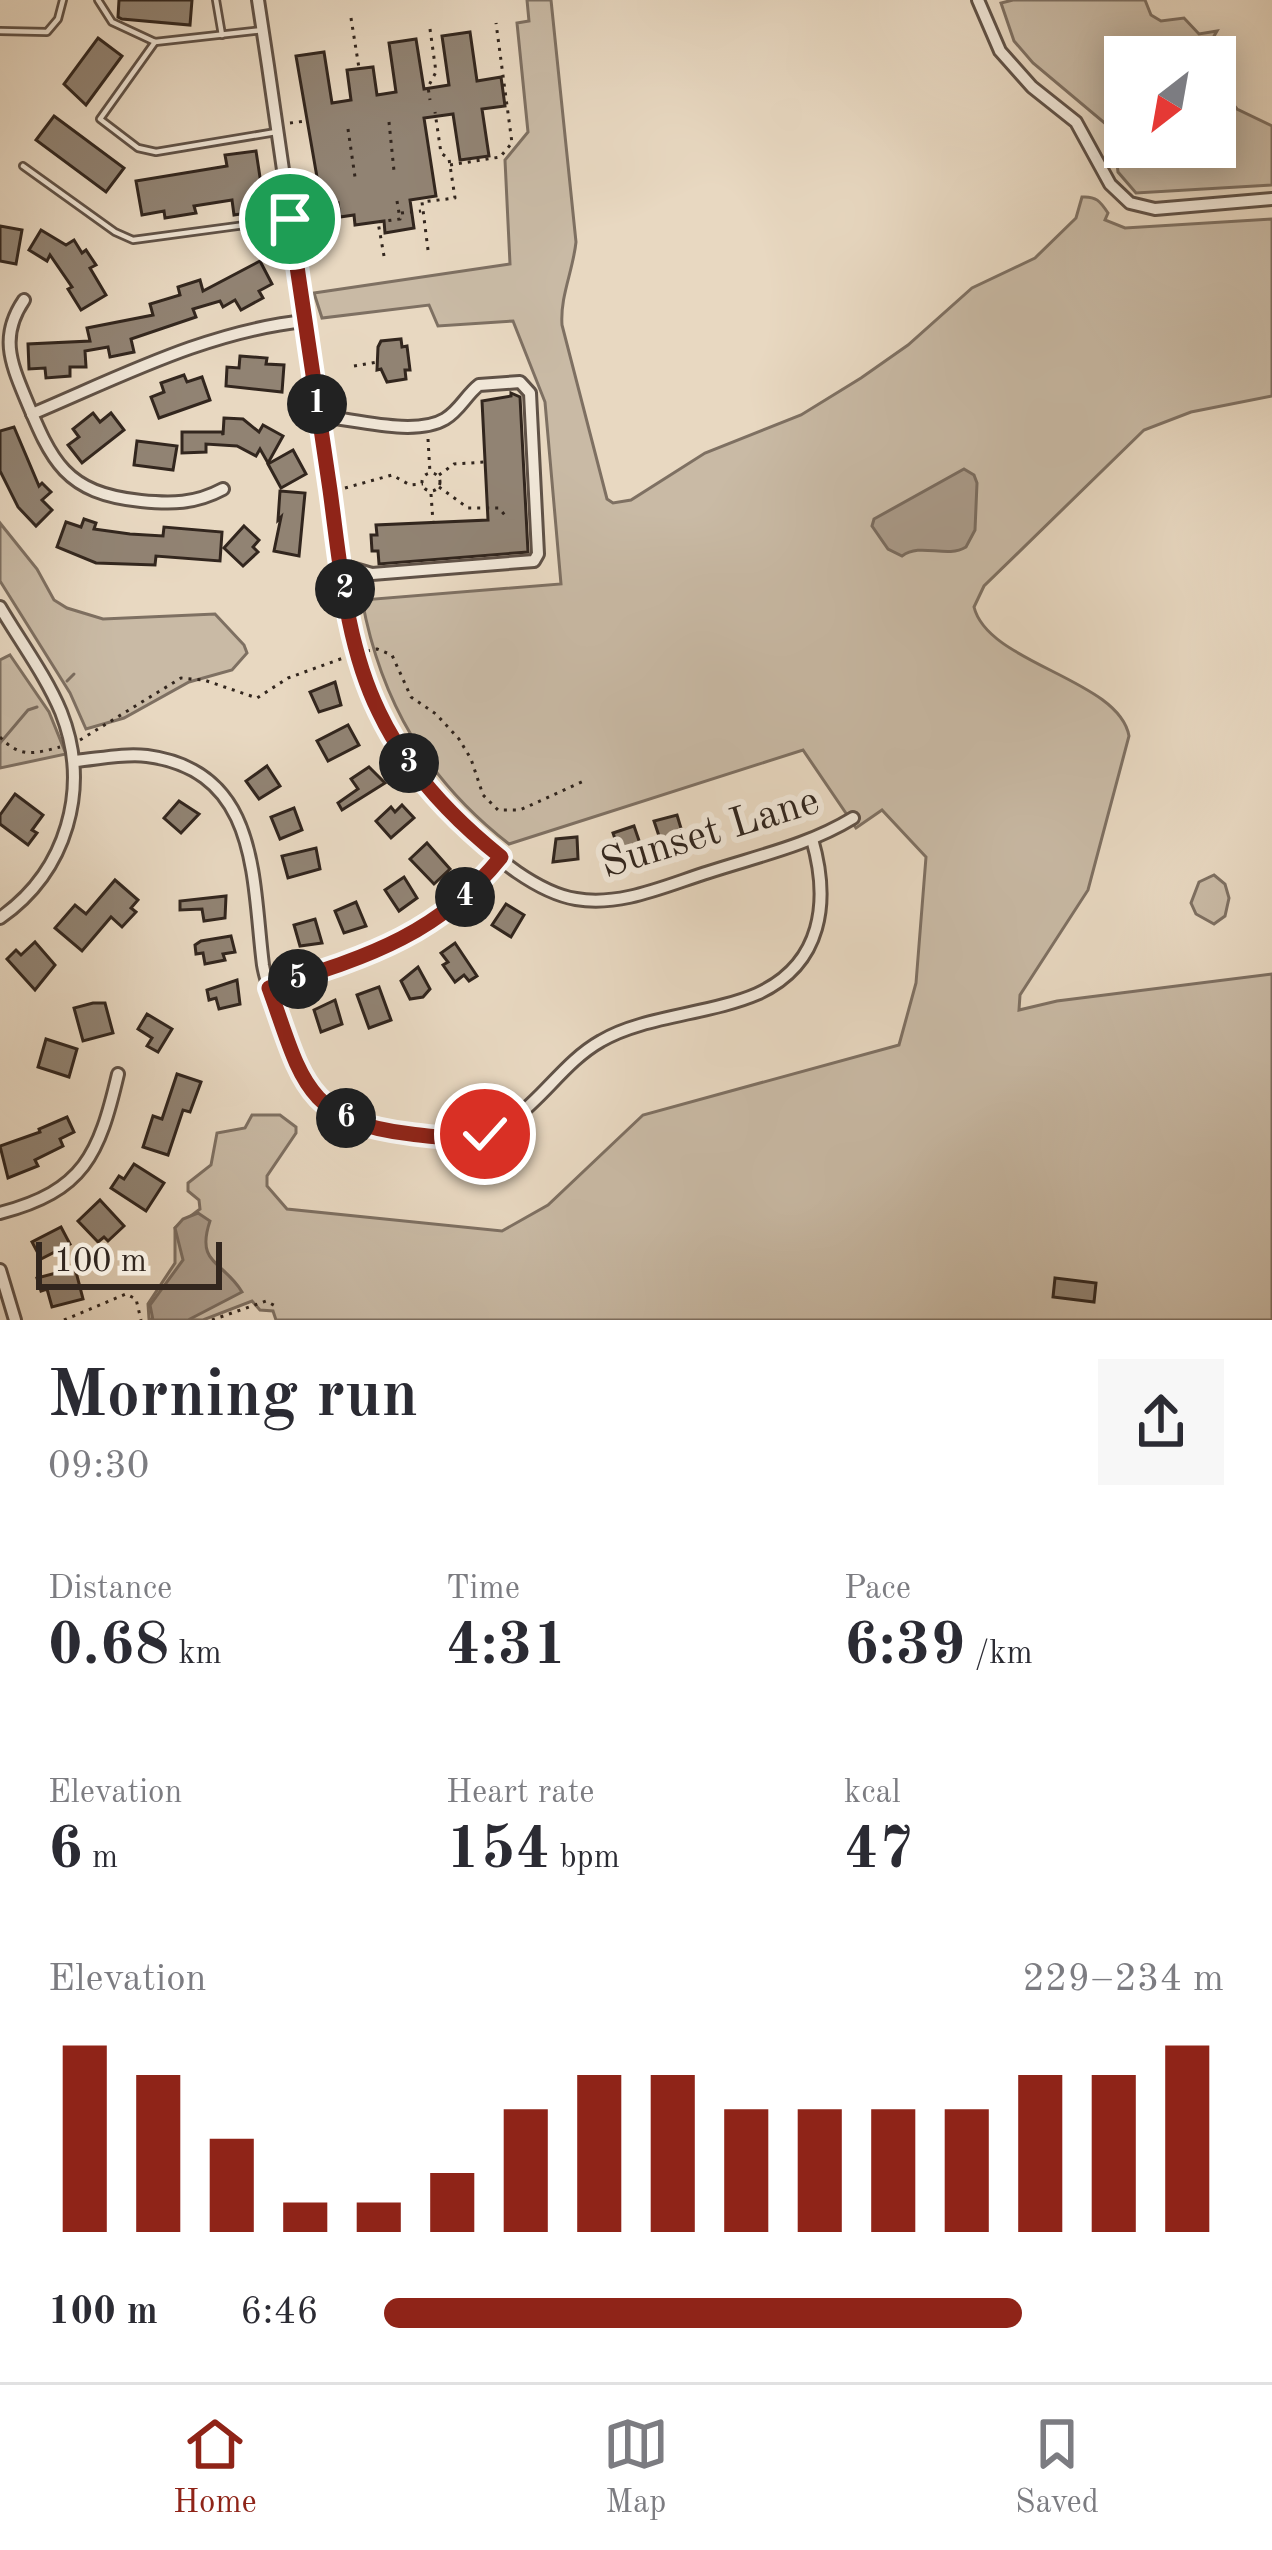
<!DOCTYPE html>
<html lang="en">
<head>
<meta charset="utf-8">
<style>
  :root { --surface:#fff; --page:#f7f7f7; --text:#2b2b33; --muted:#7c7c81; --line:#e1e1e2; --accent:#8f2418 }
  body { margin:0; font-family:"Old Standard TT",serif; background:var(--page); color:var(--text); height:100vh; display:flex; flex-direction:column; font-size:45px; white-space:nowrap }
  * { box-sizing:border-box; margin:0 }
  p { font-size:39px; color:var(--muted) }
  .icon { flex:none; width:66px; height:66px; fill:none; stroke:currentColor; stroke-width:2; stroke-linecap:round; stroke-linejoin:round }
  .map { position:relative; height:1320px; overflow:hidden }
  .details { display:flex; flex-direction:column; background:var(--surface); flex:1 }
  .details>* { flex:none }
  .needle { width:78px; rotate:211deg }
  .fabs { position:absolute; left:1104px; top:36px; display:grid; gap:24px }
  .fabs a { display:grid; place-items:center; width:132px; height:132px; border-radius:0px; background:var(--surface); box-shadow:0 6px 30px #0003; font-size:60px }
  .scale { position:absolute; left:36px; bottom:30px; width:186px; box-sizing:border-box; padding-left:12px; border:6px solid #32261e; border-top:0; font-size:33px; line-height:42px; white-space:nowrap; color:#32261e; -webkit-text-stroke:9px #f0e6d7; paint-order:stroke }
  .pin { position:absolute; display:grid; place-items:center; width:102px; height:102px; color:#fff; margin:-51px; border:6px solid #fff; border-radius:50%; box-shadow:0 3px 12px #0007 }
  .km { position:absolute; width:60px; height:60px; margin:-30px; border-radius:50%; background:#222; color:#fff; font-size:33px; line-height:60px; text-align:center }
  .round { display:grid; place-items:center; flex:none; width:126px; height:126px; border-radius:0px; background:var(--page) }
  .overview { display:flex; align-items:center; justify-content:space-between; height:204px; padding:0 48px }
  h1 { font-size:66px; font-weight:600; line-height:90px }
  .figures { display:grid; grid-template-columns:repeat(3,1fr); gap:18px; height:204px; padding:12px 48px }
  .figures div { display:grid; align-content:center }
  .figures b { font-size:60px; font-weight:600 }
  .figures small { font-size:33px; font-weight:400 }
  .figures p { font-size:33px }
  .chart { height:336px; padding:24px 48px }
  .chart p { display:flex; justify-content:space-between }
  .chart svg { width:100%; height:216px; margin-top:12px; stroke:var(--accent); stroke-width:6 }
  ul { padding:0 48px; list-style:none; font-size:39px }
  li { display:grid; grid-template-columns:192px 144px 1fr; align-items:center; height:90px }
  li i { height:30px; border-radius:15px; background:var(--accent) }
  .tab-bar { display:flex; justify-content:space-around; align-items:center; height:168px; border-top:3px solid var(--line); background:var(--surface); font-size:33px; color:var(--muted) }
  .tab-bar a { display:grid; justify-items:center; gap:6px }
  .tab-bar .on { color:var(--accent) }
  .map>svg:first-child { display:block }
</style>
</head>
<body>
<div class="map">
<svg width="1272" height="1320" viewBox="0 0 1272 1320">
  <rect width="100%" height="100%" fill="#e8d8c1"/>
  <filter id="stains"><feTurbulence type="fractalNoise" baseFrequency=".00167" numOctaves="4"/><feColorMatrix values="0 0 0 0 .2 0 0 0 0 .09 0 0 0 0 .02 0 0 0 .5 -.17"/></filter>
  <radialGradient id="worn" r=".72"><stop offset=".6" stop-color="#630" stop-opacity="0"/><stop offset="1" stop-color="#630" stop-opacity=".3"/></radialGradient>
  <!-- green -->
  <g fill="#c9baa5" stroke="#7e7062" stroke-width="3">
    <path d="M527,0H551L576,242C573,271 560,296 562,325L607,499L613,503L631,500L705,453L801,415L861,378L908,345L972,288L1035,258L1076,218L1082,197C1096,196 1100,201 1108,213L1105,220L1125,228L1272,219V396L1191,412L1144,430L984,586L974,607C988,664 1119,679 1129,736L1088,890L1020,995L1019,1010L1057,1001L1272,974V1320H276L273,1311L260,1310L252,1301L203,1320L149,1319L148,1304L175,1263V1228L200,1209L199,1200L188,1191V1183L211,1165L217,1133L245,1128L252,1115H280L296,1127V1133L267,1176V1186L287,1209L502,1231L548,1205L643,1115L899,1045L916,983L926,857L882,810L856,828L803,750L509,844C427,780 381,702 362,600L561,584L545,402L513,321L438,326L429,305L322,318L314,293L510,264L505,160L528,132L517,23L529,21Z"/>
    <polygon points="1013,0 1145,0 1151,15 1161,21 1184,18 1199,34 1217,31 1202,57 1125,57 1125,147 1215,147 1215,81 1237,109 1272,126 1272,185 1136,193 1118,172 1113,130 1033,63 1014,41 1001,3"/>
    <polygon points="0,523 37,569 54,600 67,608 103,619 215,614 244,645 247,653 232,670 189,682 124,718 86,729 70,693 0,581"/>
    <polygon points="10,655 49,712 66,754 0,768 0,660"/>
    <polygon points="1214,875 1225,884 1229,898 1225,916 1214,924 1196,914 1191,903 1199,882"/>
  </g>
  <!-- water -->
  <g fill="#aa9b8a" stroke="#7a6c5f" stroke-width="3">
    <path d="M964,469L974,475L977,483L975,530L966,547C946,559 921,542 902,556L888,549L872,526L874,519Z"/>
    <path d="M198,1213L210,1221C195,1265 224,1261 242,1292L188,1320H153L150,1305L183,1260L175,1228L183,1219Z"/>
  </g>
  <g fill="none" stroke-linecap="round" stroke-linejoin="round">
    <!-- stream -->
    <g stroke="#7a6c5f" stroke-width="3">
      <polyline points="67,681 74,674"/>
      <polyline points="0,743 28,710 37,707"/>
    </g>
  </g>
  <!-- building -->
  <g fill="#918373" stroke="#32261e" stroke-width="3">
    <polygon points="119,0 192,0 190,25 122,19 118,17"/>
    <polygon points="470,32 477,81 501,77 505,106 482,109 489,156 460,160 453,114 424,118 436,196 410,200 414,228 385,233 384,221 355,225 354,215 340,217 338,203 322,206 296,56 324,52 332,103 351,100 347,70 373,67 377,95 396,92 389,43 416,39 424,89 449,85 442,36"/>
    <polygon points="98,38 122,56 86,105 64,84"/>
    <polygon points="54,116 124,168 106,192 36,140"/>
    <polygon points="256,151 265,210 234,215 232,200 194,206 196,213 165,218 164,211 142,215 136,181 227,166 225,155"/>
    <polygon points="0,226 22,230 16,264 0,261"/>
    <polygon points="41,230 66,245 74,240 82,253 86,250 96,265 90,268 106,295 81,310 68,289 72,287 50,255 47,261 29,250"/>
    <polygon points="260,261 272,284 259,291 263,298 241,310 235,300 223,307 220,301 193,309 196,317 131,339 134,352 110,357 108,347 85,351 86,367 70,367 70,376 46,378 45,368 29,369 28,344 90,341 87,328 153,315 150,304 180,295 178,287 200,280 203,291"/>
    <polygon points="401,339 402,347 407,346 410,370 405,370 406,379 387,382 381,369 377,370 378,347 381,341"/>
    <polygon points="240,356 267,358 266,364 284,365 282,392 226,386 227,367 239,368"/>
    <polygon points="184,375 187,382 202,377 210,400 159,418 151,397 164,392 161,383"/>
    <polygon points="511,393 520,397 528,552 379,564 378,551 372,551 371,535 377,535 376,525 488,520 482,401 511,396"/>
    <polygon points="93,413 100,422 111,413 124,430 82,463 68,445 79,437 73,429"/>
    <polygon points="224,418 243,419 259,432 263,425 283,436 268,463 260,449 256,456 237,446 206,444 206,452 182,453 182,432 222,432 223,435"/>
    <polygon points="14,427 39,486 42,483 51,492 42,500 52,510 36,526 18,507 0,471 0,431"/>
    <polygon points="137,441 177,446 173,470 134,465"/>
    <polygon points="293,450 306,474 281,488 268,464"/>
    <polygon points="280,491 305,493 299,556 274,551 281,517 278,520"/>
    <polygon points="84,519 96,523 94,529 130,534 163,536 164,527 222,532 220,561 156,556 155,565 96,563 57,547 66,522 81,527"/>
    <polygon points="244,526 259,540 253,547 258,552 243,566 224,548"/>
    <polygon points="335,682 341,705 319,712 310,692"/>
    <polygon points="348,725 359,745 328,761 317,741"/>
    <polygon points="267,766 280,786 259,799 246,781"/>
    <polygon points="369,767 385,783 342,810 338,803 358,789 351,779"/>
    <polygon points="15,794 43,815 32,830 37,833 28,845 0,824 0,815"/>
    <polygon points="179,801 199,814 181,833 164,818"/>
    <polygon points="402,805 414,818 391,838 376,821 391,807 395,812"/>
    <polygon points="294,808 302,830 280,839 271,817"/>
    <polygon points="677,815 686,845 669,851 667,841 661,842 654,821"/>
    <polygon points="634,826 645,858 624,865 613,833"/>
    <polygon points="577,837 578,859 553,862 556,839"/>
    <polygon points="427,843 450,869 434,884 410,859"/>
    <polygon points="316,848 320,869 288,878 282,856"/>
    <polygon points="404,877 417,898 399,911 385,890"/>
    <polygon points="115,880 138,900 131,908 136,912 122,927 111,917 82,951 55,928 75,905 86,914"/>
    <polygon points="226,896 225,918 204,921 202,909 180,910 180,901"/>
    <polygon points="356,902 366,926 344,933 335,911"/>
    <polygon points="506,904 524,915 511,937 492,925"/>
    <polygon points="315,919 322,943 300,946 294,925"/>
    <polygon points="231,936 235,952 223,954 225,960 205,964 203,953 196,954 195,945 201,941"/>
    <polygon points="35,942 55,965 35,990 7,959 16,950 21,955"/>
    <polygon points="455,943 477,976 469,981 464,975 455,982 443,965 448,962 441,953"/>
    <polygon points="418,967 430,989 423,997 410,999 401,981"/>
    <polygon points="237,980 240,1004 219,1009 216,998 209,1000 207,990"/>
    <polygon points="379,987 391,1020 369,1028 357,995"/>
    <polygon points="335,1000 342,1024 321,1032 314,1010"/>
    <polygon points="93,1003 105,1003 113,1033 83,1041 74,1008"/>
    <polygon points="147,1014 172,1029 158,1052 147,1046 152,1038 138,1029"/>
    <polygon points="46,1039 77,1049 69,1077 38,1067"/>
    <polygon points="177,1074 201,1082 190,1112 183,1110 168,1155 143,1147 153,1116 162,1119"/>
    <polygon points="67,1117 74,1132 60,1139 63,1146 35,1160 38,1166 8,1178 0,1146 40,1132 39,1129"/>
    <polygon points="134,1164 164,1183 146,1211 111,1188 119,1176 124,1179"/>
    <polygon points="100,1200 124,1226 108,1241 104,1237 98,1242 78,1221"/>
    <polygon points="61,1227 70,1244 41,1259 32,1242"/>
    <polygon points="75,1268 83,1299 52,1307 47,1289 41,1291 37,1278"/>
    <polygon points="1055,1278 1096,1283 1094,1302 1053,1297"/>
  </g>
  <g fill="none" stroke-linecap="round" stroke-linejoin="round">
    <!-- lane casing -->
    <g stroke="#605247" stroke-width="10">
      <g id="lane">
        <polyline points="98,0 112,22 155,42 263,30"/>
        <polyline points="216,0 222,35"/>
        <polyline points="0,31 47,32 58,19 63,0"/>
        <polyline points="155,42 100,119 138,148 156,152 276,132"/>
        <polyline points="23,166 115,232 133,240 290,219"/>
      </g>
    </g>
    <!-- street casing -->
    <g stroke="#605247" stroke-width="16">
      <g id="street">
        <path d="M258,0C280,144 301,288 321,433C334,521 340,617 374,700C400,767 503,887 576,899C621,907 667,885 709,872C758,856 809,845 853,818"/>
        <polyline points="978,0 1000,51 1032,87 1076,122 1110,184 1130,203 1155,209 1272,199"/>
        <path d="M24,300C0,335 10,361 25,397C52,462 65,493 141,501C171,504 195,504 223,489"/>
        <path d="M32,414C122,376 208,331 305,321"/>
        <path d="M319,416C354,419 415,437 445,419C460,410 466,395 479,385L520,382L530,393L538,554L534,561L372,574L341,565"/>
        <path d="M0,607C20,641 46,676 61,712C91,788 67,871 0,918"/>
        <path d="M75,761C98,759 124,753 147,756C260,771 252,879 263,965C266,983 273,1000 279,1017C296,1073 319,1118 381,1130C409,1136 443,1142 472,1137C530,1126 553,1068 601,1041C643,1016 711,1014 757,994C823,964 830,901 812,839"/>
        <path d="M269,988C362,958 437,937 501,857"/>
        <path d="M0,1213C84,1191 99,1155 118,1074"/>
        <polyline points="0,1270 15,1320"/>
      </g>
    </g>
    <!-- path -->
    <g stroke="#32261e" stroke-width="3" stroke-dasharray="3 6" stroke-linecap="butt">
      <polyline points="351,18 359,68"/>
      <polyline points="430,29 436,72 428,87 430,100"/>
      <polyline points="389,122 394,171"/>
      <polyline points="290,123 306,121"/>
      <polyline points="348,129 355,177"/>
      <polyline points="450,165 500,157 512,143 496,23"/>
      <polyline points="303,213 337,208 336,203"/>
      <polyline points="401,213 421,211"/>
      <polyline points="428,250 422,202 455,198 449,159 441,153 435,112"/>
      <polyline points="384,256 378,222 400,219 397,201"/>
      <polyline points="354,366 377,362"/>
      <polyline points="428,439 430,473"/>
      <circle cx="431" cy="482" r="9"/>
      <polyline points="439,475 454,464 485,462"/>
      <polyline points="439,487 468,508 499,508 508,519"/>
      <polyline points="345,488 392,475 410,485 423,484"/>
      <polyline points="431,494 433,522"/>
      <polyline points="367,651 377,649 392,655 411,697 436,714 459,739 471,759 483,795 498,810 520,810 586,780"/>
      <path d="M0,737C20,758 33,754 60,747"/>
      <polyline points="80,740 181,678 204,680 257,698 288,678 346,657"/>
      <polyline points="64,1320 126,1294 136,1299 141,1320"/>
      <polyline points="212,1320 266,1301 279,1308"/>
    </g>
    <!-- lane -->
    <use href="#lane" stroke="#f0e6d7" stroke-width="4.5"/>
    <!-- street -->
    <use href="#street" stroke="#f0e6d7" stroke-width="10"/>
  </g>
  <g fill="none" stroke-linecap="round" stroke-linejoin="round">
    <!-- route casing -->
    <g stroke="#fff" stroke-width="24">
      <path id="route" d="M290,219C303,309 317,400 330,490C340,563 346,645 379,712C407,771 451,817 501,857C437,937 362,958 269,988C301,1076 303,1122 411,1134C437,1137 460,1141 485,1134"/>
    </g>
    <!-- route -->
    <use href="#route" stroke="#8f2418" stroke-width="15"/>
  </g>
  <g text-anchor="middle" stroke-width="12" stroke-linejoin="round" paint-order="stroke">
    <!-- street labels -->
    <g font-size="42" fill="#32261e" stroke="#f0e6d7">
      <text transform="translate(709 830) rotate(-17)" y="15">Sunset Lane</text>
    </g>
  </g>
  <rect width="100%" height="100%" filter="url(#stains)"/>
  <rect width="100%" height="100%" fill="url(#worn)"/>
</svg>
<div class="fabs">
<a><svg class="needle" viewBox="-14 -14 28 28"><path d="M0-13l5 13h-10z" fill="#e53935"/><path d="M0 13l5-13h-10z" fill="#7c7c81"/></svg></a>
</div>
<div class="scale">100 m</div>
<div class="pin" style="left:290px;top:219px;background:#1e9e55"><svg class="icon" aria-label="arrive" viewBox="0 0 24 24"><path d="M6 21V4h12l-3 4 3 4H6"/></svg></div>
<div class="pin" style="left:485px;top:1134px;background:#d93025"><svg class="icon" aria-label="check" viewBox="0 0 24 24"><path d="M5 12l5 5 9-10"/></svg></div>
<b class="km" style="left:317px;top:404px">1</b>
<b class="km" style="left:345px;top:589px">2</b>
<b class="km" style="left:409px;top:763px">3</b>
<b class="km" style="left:465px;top:897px">4</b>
<b class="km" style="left:298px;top:979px">5</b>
<b class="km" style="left:346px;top:1118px">6</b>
</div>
<section class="details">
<div class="overview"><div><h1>Morning run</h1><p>09:30</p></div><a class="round"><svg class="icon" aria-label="share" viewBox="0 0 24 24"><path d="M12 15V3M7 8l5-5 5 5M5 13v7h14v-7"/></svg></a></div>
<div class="figures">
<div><p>Distance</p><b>0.68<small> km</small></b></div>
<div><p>Time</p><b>4:31</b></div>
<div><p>Pace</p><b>6:39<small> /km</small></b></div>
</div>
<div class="figures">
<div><p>Elevation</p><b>6<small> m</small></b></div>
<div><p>Heart rate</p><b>154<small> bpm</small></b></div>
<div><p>kcal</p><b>47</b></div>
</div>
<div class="chart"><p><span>Elevation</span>229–234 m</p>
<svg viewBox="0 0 160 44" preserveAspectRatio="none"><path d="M5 44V6M15 44V12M25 44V25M35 44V38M45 44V38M55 44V32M65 44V19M75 44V12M85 44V12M95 44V19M105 44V19M115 44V19M125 44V19M135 44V12M145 44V12M155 44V6"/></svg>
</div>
<ul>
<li><b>100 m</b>6:46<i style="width:76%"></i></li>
</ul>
</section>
<nav class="tab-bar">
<a class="on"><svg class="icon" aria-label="home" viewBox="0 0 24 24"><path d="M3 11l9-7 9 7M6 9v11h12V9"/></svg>Home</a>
<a><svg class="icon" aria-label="map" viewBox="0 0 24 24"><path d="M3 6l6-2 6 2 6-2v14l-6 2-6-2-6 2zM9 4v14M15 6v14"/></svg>Map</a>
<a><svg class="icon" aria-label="saved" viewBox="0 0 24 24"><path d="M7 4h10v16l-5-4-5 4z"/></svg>Saved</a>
</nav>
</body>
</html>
